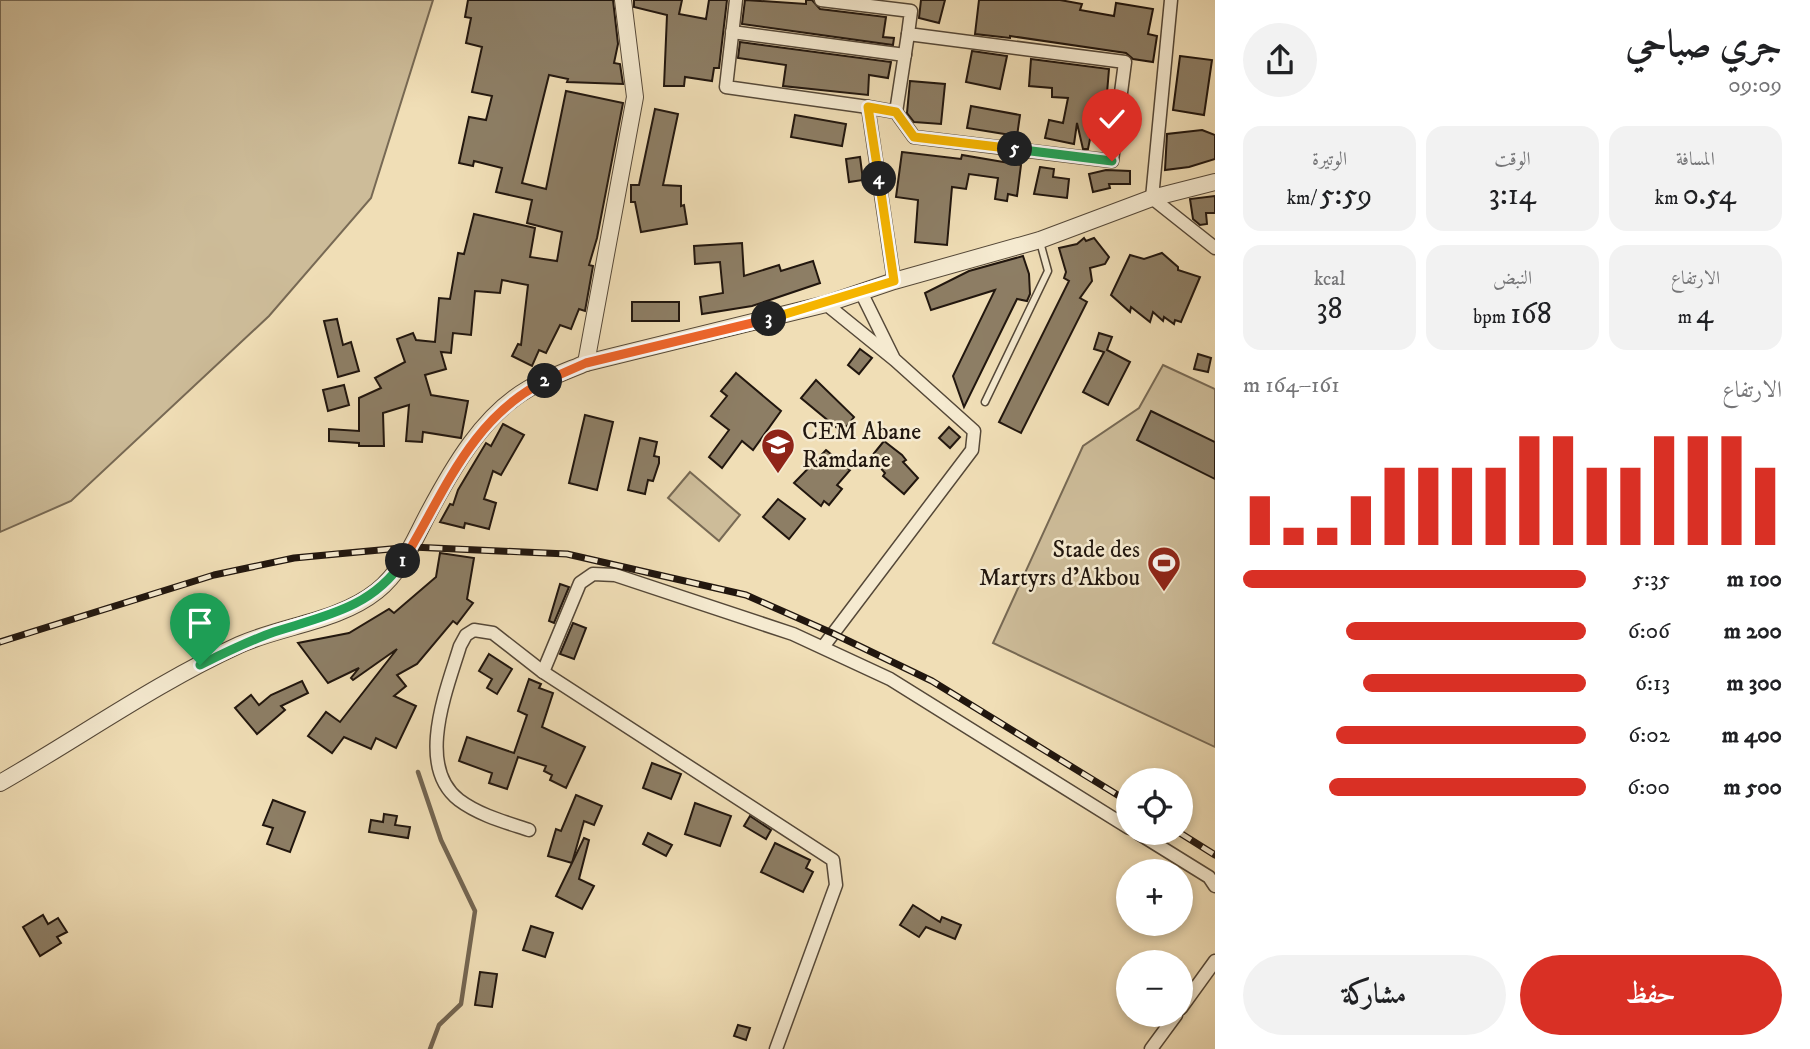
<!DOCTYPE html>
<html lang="ar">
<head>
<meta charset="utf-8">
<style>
  :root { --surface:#fff; --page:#f2f2f2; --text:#202124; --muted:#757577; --accent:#d93025 }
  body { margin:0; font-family:"IM FELL DW Pica",Amiri,serif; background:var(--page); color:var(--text); direction:rtl; height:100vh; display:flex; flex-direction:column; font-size:26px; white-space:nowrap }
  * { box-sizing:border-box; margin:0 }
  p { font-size:23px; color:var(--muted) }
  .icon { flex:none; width:38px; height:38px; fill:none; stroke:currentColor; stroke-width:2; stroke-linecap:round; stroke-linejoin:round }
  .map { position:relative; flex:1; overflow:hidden; direction:ltr }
  .drawer { display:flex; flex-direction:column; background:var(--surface); width:595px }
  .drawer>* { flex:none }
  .controls { position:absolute; left:1116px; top:768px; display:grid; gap:14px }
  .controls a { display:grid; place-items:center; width:77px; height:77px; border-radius:50%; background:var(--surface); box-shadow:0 4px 10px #0003; font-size:35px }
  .pin { position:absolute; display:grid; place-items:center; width:60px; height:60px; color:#fff; margin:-72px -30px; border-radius:50% 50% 50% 0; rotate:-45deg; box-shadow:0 0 7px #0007 }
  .pin .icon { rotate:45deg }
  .km { position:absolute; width:35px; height:35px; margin:-18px; border-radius:50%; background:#222; color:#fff; font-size:19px; line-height:35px; text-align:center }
  .round { display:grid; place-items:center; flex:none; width:74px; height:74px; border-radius:37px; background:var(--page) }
  .summary { display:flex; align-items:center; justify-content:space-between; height:119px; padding:0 28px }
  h1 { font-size:38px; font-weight:600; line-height:52px }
  .metrics { display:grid; grid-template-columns:repeat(3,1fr); gap:10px; height:119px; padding:7px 28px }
  .metrics div { display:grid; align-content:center; border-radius:18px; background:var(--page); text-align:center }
  .metrics b { font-size:30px; font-weight:600 }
  .metrics small { font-size:19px; font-weight:400 }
  .metrics p { font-size:19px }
  .chart { height:196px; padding:14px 28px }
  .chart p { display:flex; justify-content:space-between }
  .chart svg { width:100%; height:126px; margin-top:7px; stroke:var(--accent); stroke-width:6 }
  .button { display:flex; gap:14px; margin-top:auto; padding:14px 28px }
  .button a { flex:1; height:80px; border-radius:42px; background:var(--accent); color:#fff; font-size:28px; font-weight:600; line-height:80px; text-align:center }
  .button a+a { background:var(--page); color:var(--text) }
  ul { padding:0 28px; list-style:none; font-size:23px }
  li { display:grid; grid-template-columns:112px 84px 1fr; align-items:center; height:52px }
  li i { height:18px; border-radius:9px; background:var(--accent) }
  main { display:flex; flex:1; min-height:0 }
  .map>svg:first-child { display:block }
</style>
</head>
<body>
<main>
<section class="drawer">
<div class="summary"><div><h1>جري صباحي</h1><p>09:09</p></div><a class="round"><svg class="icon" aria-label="share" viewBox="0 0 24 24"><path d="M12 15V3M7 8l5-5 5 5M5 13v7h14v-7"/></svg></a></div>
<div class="metrics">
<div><p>المسافة</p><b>0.54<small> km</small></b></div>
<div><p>الوقت</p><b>3:14</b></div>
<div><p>الوتيرة</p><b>5:59<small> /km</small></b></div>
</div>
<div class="metrics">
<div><p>الارتفاع</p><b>4<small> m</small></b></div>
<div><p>النبض</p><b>168<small> bpm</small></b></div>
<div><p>kcal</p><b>38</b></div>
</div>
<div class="chart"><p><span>الارتفاع</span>161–164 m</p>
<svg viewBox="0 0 160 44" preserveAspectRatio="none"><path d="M5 44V27M15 44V38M25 44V38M35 44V27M45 44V17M55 44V17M65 44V17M75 44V17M85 44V6M95 44V6M105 44V17M115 44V17M125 44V6M135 44V6M145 44V6M155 44V17"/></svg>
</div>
<ul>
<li><b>100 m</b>5:35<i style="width:100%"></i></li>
<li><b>200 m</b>6:06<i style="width:70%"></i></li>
<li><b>300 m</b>6:13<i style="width:65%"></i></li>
<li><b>400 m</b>6:02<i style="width:73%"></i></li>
<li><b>500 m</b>6:00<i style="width:75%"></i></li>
</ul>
<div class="button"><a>حفظ</a><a>مشاركة</a></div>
</section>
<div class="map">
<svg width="1215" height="1049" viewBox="0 0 1215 1049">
  <rect width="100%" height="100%" fill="#f0deb6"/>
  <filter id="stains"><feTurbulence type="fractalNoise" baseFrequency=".00286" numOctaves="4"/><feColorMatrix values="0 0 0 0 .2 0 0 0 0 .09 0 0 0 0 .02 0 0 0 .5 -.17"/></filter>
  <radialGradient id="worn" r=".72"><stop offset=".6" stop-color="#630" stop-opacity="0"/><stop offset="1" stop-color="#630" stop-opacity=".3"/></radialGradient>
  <!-- green -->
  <g fill="#cdbc99" stroke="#776954" stroke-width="2">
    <polygon points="0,0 433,0 371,198 269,316 71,501 0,532"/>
    <polygon points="1163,365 1215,389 1215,747 993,643 1083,446 1139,408"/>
    <polygon points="690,472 740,515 719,541 668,498"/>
  </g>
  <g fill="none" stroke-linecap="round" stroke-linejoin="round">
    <!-- stream -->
    <polyline stroke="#736551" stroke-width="4.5" points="418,772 441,840 475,911 461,1004 439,1025 430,1049"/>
  </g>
  <!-- building -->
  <g fill="#8d7e65" stroke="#21160e" stroke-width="2">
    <polygon points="468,0 613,0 618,44 614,63 620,64 623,84 567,82 568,79 549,75 522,183 546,189 566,91 623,103 597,238 589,265 593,266 585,311 579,309 571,329 560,325 546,353 539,350 532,366 512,356 518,344 521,345 528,285 502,280 500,293 475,291 471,335 453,333 451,353 441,352 446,369 425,375 431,395 468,401 461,438 423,432 422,442 406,441 409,405 383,413 384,446 359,446 359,443 329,441 329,429 359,431 359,398 381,388 375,378 405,362 397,339 413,333 416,340 435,342 439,298 450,299 458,253 464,254 474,214 535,228 530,257 557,261 562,232 527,223 532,200 496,192 502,168 474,161 473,166 459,163 469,117 486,120 492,96 472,92 482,47 466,43 471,18 465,17"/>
    <polygon points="634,0 682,0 679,14 706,19 709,0 727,0 719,68 714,68 712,81 685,77 684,86 664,86 667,15 634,7"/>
    <polygon points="745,0 806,4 806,0 812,0 820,9 886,17 883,37 894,38 893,45 742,24"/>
    <polygon points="921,0 945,0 939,23 919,18"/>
    <polygon points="979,0 1060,0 1082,4 1080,10 1114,16 1116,3 1153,9 1148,34 1157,36 1153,62 1133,59 1126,53 1010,36 1010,38 975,34"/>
    <polygon points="740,42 891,62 888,78 869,75 868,95 783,86 786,65 738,58"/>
    <polygon points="972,51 1007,56 1000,89 966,82"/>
    <polygon points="1180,56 1212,60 1204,115 1173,110"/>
    <polygon points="1031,59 1109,69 1106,105 1097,104 1088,149 1083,149 1077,123 1074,144 1045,138 1049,120 1063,123 1068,98 1052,97 1052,88 1029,86"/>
    <polygon points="910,81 945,84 941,124 914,122 907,113"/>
    <polygon points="971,106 1020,115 1017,136 967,128"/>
    <polygon points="655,109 678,114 663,185 681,186 681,206 684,205 687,224 641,232 635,202 631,202 631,185 639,185"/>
    <polygon points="795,115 846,124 842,146 791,137"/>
    <polygon points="1202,130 1215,135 1215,159 1189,167 1165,170 1167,134"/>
    <polygon points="902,152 961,159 962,155 1021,165 1017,196 1008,194 1007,201 995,199 998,178 969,174 966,189 952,187 947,245 915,242 918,200 896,197"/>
    <polygon points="860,157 863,180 849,182 846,159"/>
    <polygon points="1040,167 1054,169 1053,177 1069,179 1067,198 1034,194"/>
    <polygon points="1106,170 1130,171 1130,184 1109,184 1110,188 1093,192 1089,174"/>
    <polygon points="1215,196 1215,213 1206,213 1207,224 1200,225 1193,219 1190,199"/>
    <polygon points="1084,238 1086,241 1094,238 1109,257 1105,264 1090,268 1092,281 1080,298 1087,302 1021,433 999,422 1069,281 1064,278 1066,272 1059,248 1077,244"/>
    <polygon points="742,243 744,276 779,265 781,271 813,261 820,283 752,306 702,314 700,297 723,293 720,262 695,264 694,246"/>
    <polygon points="1162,253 1178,267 1178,270 1200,277 1181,322 1175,320 1174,324 1164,317 1163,321 1153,312 1150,322 1131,307 1130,312 1111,295 1130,255 1144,259"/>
    <polygon points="1023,256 1029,274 1030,294 1027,301 1017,299 964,407 953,376 995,290 931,310 925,293 969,271"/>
    <rect x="632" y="302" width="47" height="19"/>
    <polygon points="337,319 343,345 351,342 359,371 338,377 324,321"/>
    <polygon points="1099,333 1112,337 1107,350 1130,362 1108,405 1083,392 1104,352 1094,349"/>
    <polygon points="860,349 872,358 859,374 848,365"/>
    <polygon points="1198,354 1211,358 1208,372 1194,369"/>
    <polygon points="736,373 781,411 753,450 742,441 722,468 709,457 729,430 711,416 727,396 721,391"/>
    <polygon points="816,380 854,417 842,432 801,398"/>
    <polygon points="344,385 349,405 328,411 323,390"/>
    <polygon points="1151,411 1215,442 1215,479 1137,440"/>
    <polygon points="585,415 613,422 597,490 569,483"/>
    <polygon points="503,424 524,435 501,475 493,471 484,499 496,503 489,529 465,523 464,528 440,522 450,504 453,505 458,490 486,443 491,446"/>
    <polygon points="949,427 960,437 950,448 939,438"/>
    <polygon points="640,438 657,442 654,456 659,457 659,463 653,481 648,480 645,494 628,490"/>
    <polygon points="884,441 902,455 906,460 903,462 918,478 904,494 883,476 885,473 871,457"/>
    <polygon points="826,450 850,470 837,485 842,489 829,505 824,501 821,506 794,483"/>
    <polygon points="778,499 805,519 789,539 763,517"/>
    <polygon points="440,553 474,558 467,599 473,603 457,624 453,621 417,664 397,675 406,686 394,696 416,706 396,748 376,738 371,749 344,737 332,753 308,736 326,712 340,722 397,649 353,680 351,678 359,668 328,683 298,643 349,633 389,609 394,613 436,577"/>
    <polygon points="560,584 569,587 554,623 549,621"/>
    <polygon points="573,623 586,628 574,659 560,654"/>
    <polygon points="203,627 213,645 202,651 191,634"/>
    <polygon points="489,654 512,669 497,694 487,688 492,679 479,671"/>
    <polygon points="529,679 541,684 539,688 553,693 542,727 585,747 566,788 550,780 552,775 544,771 546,766 518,757 507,789 489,783 492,773 459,761 467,737 514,753 527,715 518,711"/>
    <polygon points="302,681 308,693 281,706 285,710 257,734 235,708 251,695 259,705 271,695"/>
    <polygon points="652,763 681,774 671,799 643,788"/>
    <polygon points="576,795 602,806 594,825 584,821 572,863 548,856 556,829 561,831"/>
    <polygon points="273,800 305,812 290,852 267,844 273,828 263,825"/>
    <polygon points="695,803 731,816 720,846 685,834"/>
    <polygon points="384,814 397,816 395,825 410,827 408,838 369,832 371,820 383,822"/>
    <polygon points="750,816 771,830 766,839 744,826"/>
    <polygon points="648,833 672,845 666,856 643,844"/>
    <polygon points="584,838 589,840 579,879 594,886 582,909 556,896"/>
    <polygon points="775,843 810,860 806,868 813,872 803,892 761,872"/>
    <polygon points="913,905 940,922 942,917 961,925 955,939 926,927 919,937 900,925"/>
    <polygon points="43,915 48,924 58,918 67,932 57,937 61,943 40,956 23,927"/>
    <polygon points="531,926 553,933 545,957 523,950"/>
    <polygon points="480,972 497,974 492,1007 475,1005"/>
    <polygon points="738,1025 750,1028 746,1040 734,1036"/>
  </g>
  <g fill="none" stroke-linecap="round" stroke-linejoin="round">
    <!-- service casing -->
    <g stroke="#554838" stroke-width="9">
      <polyline id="service" points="985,402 1048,271 1040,242"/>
    </g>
    <!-- minor casing -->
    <g stroke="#554838" stroke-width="15">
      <g id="minor">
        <polyline points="736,0 726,87 868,107 894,281"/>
        <polyline points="821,0 911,11 908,34 1125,62 1112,161 914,137 896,112 868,107"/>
        <polyline points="1171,0 1152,198 1215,248"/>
        <polyline points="732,32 905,55"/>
        <polyline points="896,112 908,34"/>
        <polyline points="861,292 893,357"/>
        <polyline points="823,647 972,450 974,431 895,360 826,304"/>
        <polyline points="543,672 580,583 593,574 615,575 793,634 890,679 1129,828"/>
        <path d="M529,830C505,822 479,815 459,800C415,766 447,689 460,646L466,635L474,630L493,633L543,672L833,860L836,885L776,1049"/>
        <polyline points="1138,833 1209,877 1215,886"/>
        <polyline points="1181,1008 1215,961"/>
        <polyline points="1151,1049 1176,1015"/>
      </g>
    </g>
    <!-- tertiary casing -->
    <g stroke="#554838" stroke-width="18">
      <g id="tertiary">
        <polyline points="586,363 635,97 623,0"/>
        <path d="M0,783C79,738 156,683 239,645C284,625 338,622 377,591C403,570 414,540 429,512C453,467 483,415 528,389C547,378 567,371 586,363L826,304L894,281L1040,240L1152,198L1215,182"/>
      </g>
    </g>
    <!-- service -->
    <use href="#service" stroke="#f5ead0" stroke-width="6"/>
    <!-- minor -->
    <use href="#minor" stroke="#f5ead0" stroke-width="12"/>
    <!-- tertiary -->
    <use href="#tertiary" stroke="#f5ead0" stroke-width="16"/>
    <!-- rail casing -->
    <g stroke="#21160e" stroke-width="7">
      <g id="rail">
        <polyline points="0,642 214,575 294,558 412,547 567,554 746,595 832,633 932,681 1129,802"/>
        <polyline points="1180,833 1215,855"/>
      </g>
    </g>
    <!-- rail -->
    <use href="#rail" stroke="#f5ead0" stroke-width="4.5" stroke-dasharray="13" stroke-linecap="butt"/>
  </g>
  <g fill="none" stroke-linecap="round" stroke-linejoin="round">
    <!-- split-1 casing -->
    <g stroke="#fff" stroke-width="14">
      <path id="split-1" d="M200,665C224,653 248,641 274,632C324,616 372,608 403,561"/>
    </g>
    <!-- split-2 casing -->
    <g stroke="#fff" stroke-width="14">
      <path id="split-2" d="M403,561C444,494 470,418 545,381"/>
    </g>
    <!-- split-3 casing -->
    <g stroke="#fff" stroke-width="14">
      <polyline id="split-3" points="545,381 586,363 769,319"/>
    </g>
    <!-- split-4 casing -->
    <g stroke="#fff" stroke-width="14">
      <polyline id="split-4" points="769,319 894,281 879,179"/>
    </g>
    <!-- split-5 casing -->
    <g stroke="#fff" stroke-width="14">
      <polyline id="split-5" points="879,179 868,107 896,112 914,137 1015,149"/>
    </g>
    <!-- split-6 casing -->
    <g stroke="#fff" stroke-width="14">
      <polyline id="split-6" points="1015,149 1112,161"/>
    </g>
    <!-- split-1 -->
    <use href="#split-1" stroke="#22a559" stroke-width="9"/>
    <!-- split-2 -->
    <use href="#split-2" stroke="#f0652b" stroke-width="9"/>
    <!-- split-3 -->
    <use href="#split-3" stroke="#f0652b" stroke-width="9"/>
    <!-- split-4 -->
    <use href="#split-4" stroke="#f5b400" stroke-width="9"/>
    <!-- split-5 -->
    <use href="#split-5" stroke="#f5b400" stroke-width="9"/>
    <!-- split-6 -->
    <use href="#split-6" stroke="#22a559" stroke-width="9"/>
  </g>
  <!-- icons -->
  <defs>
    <g id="school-pin" transform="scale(1.75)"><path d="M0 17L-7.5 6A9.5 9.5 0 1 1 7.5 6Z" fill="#8f2418" stroke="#f5ead0"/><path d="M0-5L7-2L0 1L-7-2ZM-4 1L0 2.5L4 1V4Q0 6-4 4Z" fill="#fff"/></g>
    <g id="stadium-pin" transform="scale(1.75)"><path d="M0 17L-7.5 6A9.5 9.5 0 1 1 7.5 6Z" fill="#8f2418" stroke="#f5ead0"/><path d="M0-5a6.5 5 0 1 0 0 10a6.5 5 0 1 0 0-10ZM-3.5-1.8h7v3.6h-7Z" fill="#fff"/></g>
  </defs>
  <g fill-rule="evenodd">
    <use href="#school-pin" x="778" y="445"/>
    <use href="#stadium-pin" x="1164" y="563"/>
  </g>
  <g text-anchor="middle" stroke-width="5" stroke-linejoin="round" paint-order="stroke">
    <!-- poi labels -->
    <g font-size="24" fill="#21160e" stroke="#f5ead0" text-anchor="start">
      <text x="802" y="439">CEM Abane<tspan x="802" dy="28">Ramdane</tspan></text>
      <text x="1140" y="557" text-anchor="end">Stade des<tspan x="1140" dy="28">Martyrs d’Akbou</tspan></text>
    </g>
  </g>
  <rect width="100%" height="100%" filter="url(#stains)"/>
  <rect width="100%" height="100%" fill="url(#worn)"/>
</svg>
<div class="controls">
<a><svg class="icon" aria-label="locate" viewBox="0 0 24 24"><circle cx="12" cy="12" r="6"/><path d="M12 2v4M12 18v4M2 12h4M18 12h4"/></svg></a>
<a>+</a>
<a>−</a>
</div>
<div class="pin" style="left:200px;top:665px;background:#1e9e55"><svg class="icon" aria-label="arrive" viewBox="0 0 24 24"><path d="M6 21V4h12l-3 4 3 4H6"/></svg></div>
<div class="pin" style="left:1112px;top:161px;background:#d93025"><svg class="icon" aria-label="check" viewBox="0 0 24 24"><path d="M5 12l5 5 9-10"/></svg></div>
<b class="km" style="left:403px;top:561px">1</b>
<b class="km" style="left:545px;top:381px">2</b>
<b class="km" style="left:769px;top:319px">3</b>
<b class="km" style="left:879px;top:179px">4</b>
<b class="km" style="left:1015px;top:149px">5</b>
</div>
</main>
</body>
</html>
